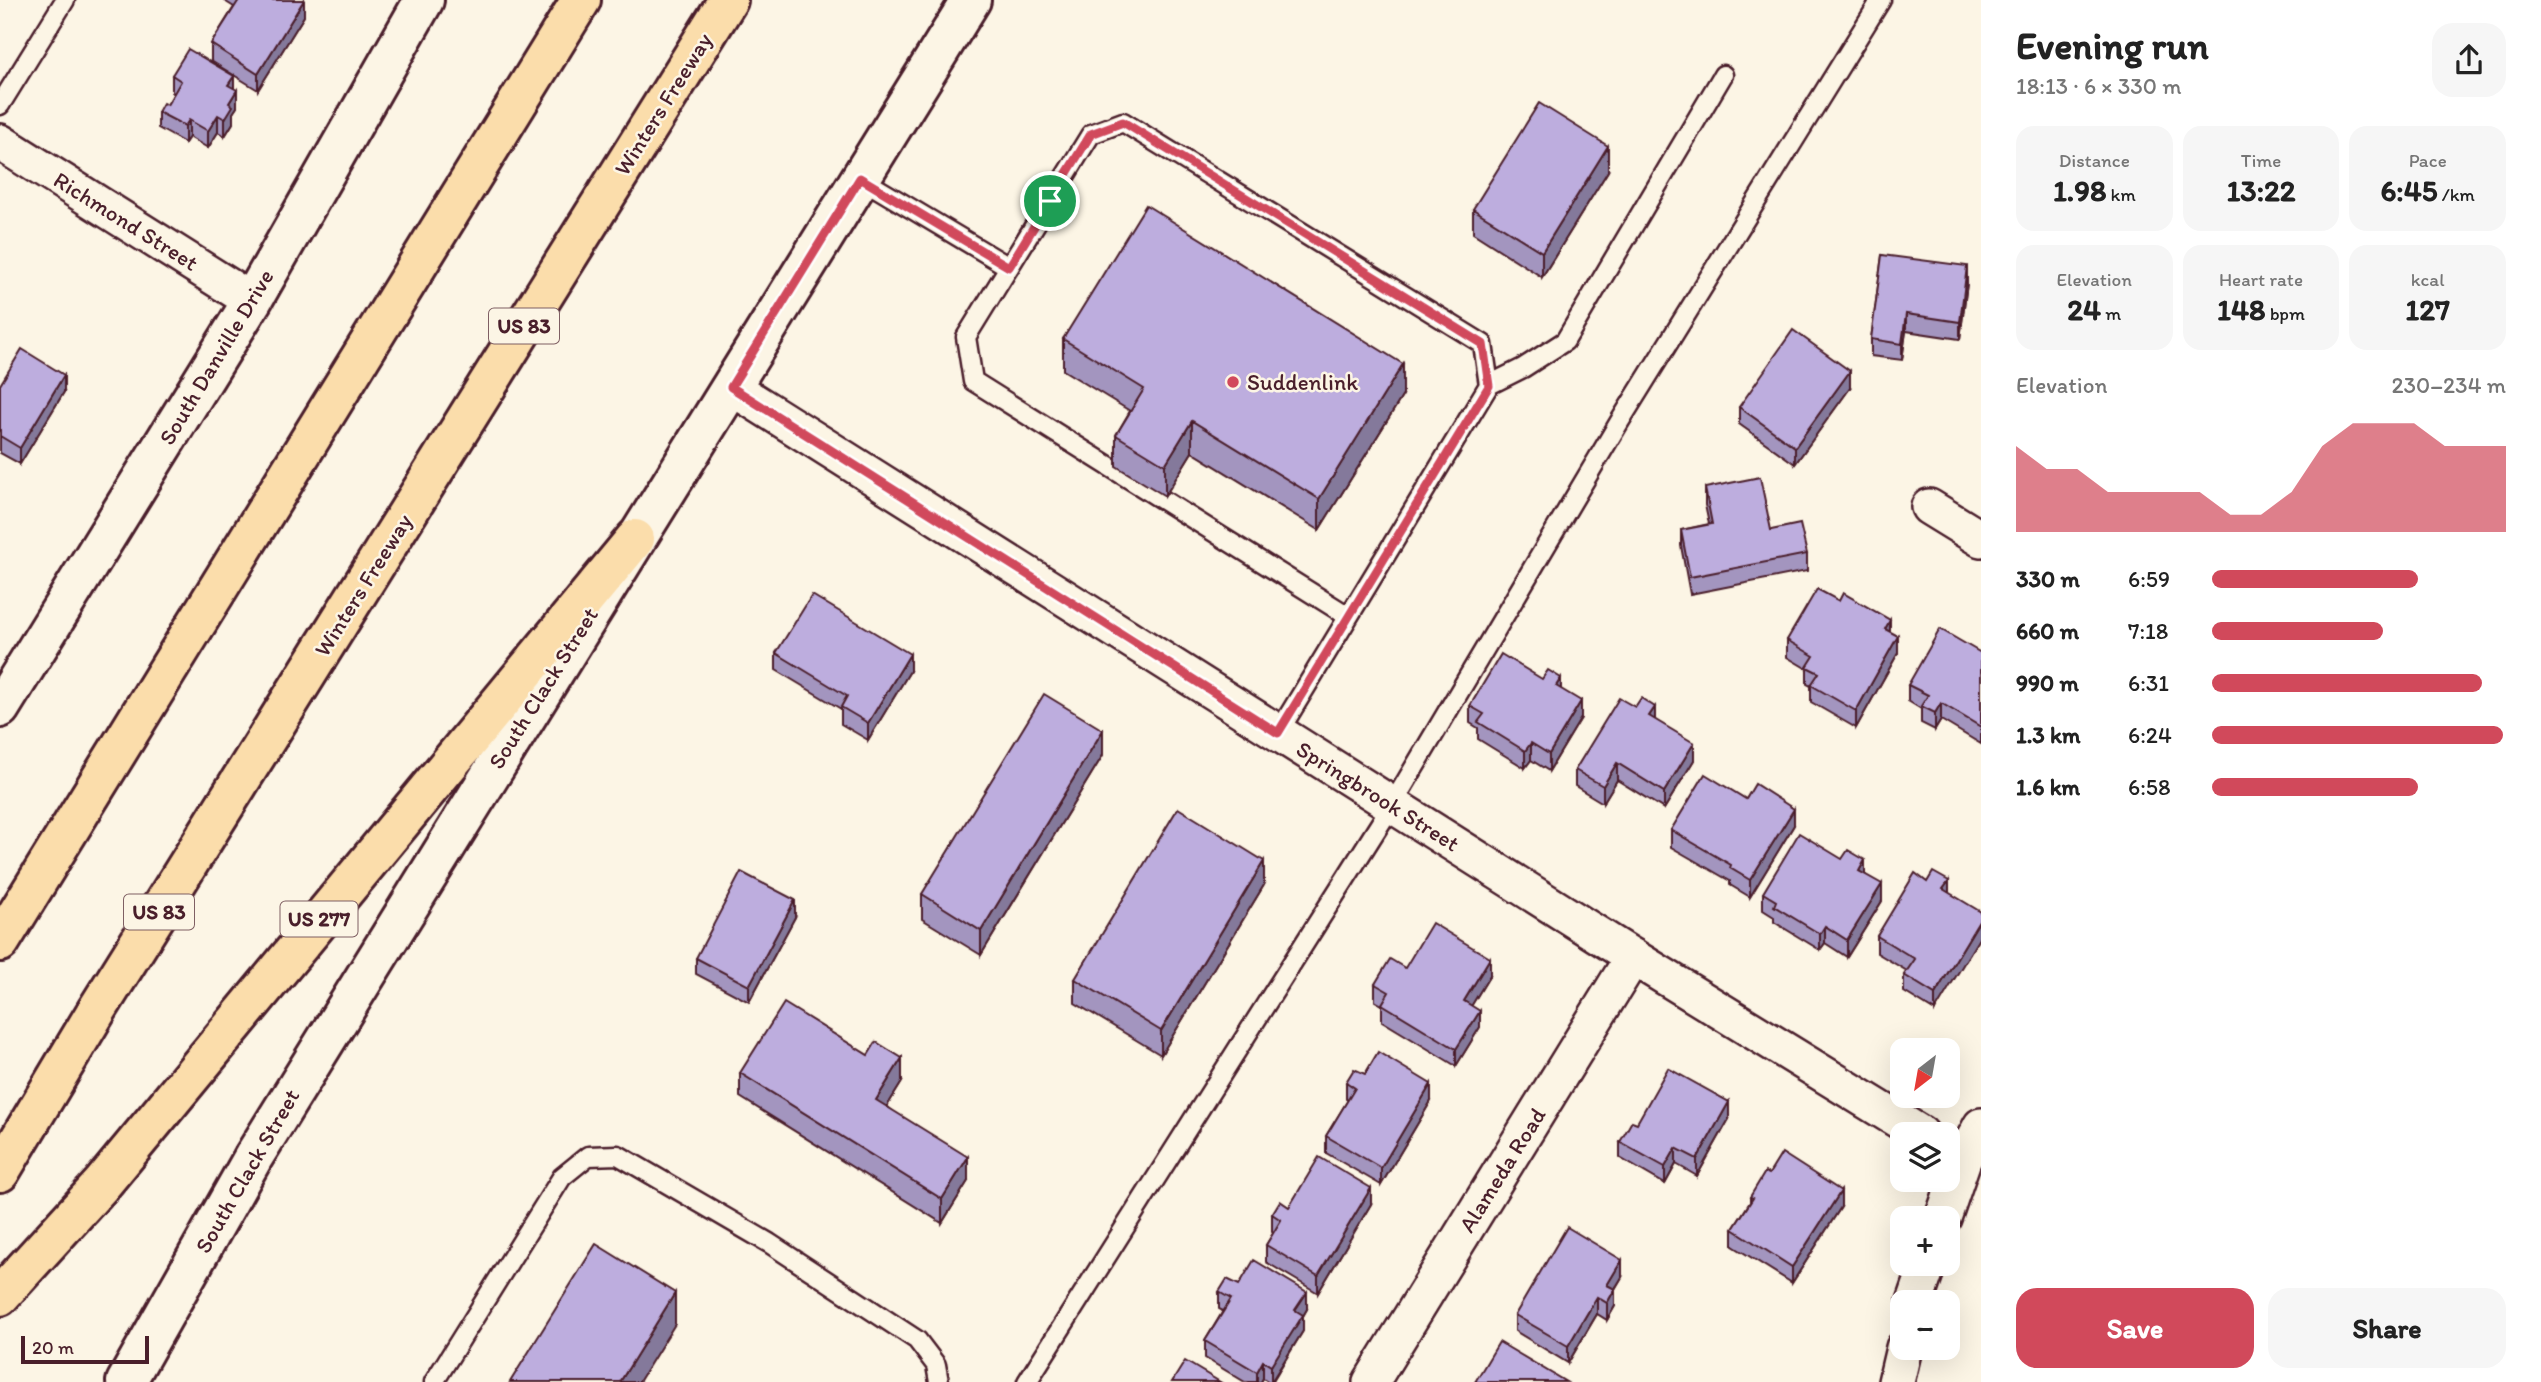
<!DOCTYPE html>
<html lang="en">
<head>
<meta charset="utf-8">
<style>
  :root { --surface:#fff; --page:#f6f6f6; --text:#222; --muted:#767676; --accent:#d1495b }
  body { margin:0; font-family:Itim,sans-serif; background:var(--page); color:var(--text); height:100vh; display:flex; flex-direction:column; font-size:26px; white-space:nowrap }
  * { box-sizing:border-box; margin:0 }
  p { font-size:23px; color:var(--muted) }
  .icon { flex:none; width:38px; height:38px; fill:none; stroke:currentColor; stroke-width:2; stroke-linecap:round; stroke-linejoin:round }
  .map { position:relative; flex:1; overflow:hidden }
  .side { display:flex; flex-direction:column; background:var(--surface); width:560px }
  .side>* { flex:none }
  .needle { width:46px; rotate:211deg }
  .buttons { position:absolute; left:1890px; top:1038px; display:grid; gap:14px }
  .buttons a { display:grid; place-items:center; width:70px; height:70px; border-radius:14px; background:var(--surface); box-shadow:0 7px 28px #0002; font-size:35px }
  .scale { position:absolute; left:21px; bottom:18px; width:128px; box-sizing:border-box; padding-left:7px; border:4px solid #4a1f2b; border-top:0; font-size:19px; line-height:24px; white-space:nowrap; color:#4a1f2b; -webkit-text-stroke:5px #fcf5e5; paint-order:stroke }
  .pin { position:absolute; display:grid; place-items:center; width:60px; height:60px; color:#fff; margin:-30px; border:4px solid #fff; border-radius:50%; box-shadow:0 2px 7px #0007 }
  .round { display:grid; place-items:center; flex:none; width:74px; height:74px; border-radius:21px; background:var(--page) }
  .headline { display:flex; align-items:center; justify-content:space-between; height:119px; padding:0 35px }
  h1 { font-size:38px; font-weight:700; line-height:52px }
  .stats { display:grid; grid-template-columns:repeat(3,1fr); gap:10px; height:119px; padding:7px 35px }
  .stats div { display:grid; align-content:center; border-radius:18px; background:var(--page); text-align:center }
  .stats b { font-size:30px; font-weight:700 }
  .stats small { font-size:19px; font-weight:400 }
  .stats p { font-size:19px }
  .chart { height:196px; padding:14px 35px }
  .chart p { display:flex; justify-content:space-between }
  .chart svg { width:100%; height:126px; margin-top:7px; fill:var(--accent); opacity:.7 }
  .action { display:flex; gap:14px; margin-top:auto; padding:14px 35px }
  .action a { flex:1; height:80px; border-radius:21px; background:var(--accent); color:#fff; font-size:28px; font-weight:700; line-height:80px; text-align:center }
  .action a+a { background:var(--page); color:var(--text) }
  ul { padding:0 35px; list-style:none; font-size:23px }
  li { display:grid; grid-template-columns:112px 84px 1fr; align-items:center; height:52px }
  li i { height:18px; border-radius:9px; background:var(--accent) }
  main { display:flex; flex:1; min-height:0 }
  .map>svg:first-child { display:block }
</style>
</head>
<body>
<main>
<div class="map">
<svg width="1981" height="1382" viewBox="0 0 1981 1382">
  <rect width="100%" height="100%" fill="#fcf5e5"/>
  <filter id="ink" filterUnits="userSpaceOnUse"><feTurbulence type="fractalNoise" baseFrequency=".0143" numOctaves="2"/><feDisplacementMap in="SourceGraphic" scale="14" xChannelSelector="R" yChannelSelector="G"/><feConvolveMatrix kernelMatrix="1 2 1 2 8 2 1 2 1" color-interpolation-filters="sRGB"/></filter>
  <g filter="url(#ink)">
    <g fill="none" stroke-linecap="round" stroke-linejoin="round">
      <!-- service casing -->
      <g stroke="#4a1f2b" stroke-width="23">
        <g id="service">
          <polyline points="0,105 65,0"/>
          <polyline points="860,178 1009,267"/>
          <polyline points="1489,385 1523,368 1565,341 1723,75"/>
          <polyline points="1278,733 1489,385 1483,344 1123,122 1091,134 966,337 973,381 1348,616"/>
          <polyline points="434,1382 562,1177 588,1156 618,1155 769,1243 917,1340 936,1365 939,1382"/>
          <polyline points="1027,1382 1392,805 1620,421 1881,0"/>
        </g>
      </g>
      <!-- minor casing -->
      <g stroke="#4a1f2b" stroke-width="40">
        <g id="minor">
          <polyline points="0,142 252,301"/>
          <polyline points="731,387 1633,957 1921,1134"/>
          <polyline points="1929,507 1981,539"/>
          <polyline points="1943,1218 1963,1160 1981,1126"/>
          <polyline points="1915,1302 1928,1264"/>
          <polyline points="1371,1382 1633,957"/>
          <polyline points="1896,1382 1904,1348"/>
        </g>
      </g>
      <!-- secondary casing -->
      <g stroke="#4a1f2b" stroke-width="44">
        <g id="secondary">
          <polyline points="0,708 252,301 424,0"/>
          <polyline points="126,1382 254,1156 971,0"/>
        </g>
      </g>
      <!-- motorway casing -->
      <g stroke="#4a1f2b" stroke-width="44">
        <g id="motorway">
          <polyline points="0,942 581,0"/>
          <polyline points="0,1172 97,1010 728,0"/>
          <polyline points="0,1296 102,1184 635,539"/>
        </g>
      </g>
      <!-- service -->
      <use href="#service" stroke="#fcf5e5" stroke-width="18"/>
      <!-- minor -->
      <use href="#minor" stroke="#fcf5e5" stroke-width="35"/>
      <!-- secondary -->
      <use href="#secondary" stroke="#fcf5e5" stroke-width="38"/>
      <!-- motorway -->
      <use href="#motorway" stroke="#fbddab" stroke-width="38"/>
    </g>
    <!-- wall -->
    <g fill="#a395bf" stroke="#4a1f2b" stroke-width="2">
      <polygon points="223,0 304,0 304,16 258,90 211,61 211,44 234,7"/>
      <polygon points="172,75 234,88 237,107 233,113 233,123 225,136 218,132 208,148 189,137 185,143 158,128 158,112 167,105 174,93 172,92"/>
      <polygon points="1608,171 1542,277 1473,233 1473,209"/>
      <polygon points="1882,255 1967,283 1960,339 1906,331 1902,360 1871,356 1871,339"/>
      <polygon points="1063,339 1403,395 1319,530 1192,452 1165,496 1116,466 1116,435 1130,411 1063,370"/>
      <polygon points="0,385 64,392 20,464 0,453"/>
      <polygon points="1850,388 1795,464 1739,424 1739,407"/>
      <polygon points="1705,488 1807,554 1807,571 1690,594 1681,546 1681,530 1709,524 1705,505"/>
      <polygon points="1890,632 1898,653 1856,728 1811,702 1811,686 1807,684 1807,669 1787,657 1787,640"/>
      <polygon points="776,653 910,671 868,740 841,724 841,709 776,670"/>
      <polygon points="1981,653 1981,744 1941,720 1935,730 1921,723 1921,709 1908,701 1908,685"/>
      <polygon points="1542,679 1561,689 1581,718 1549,771 1531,760 1525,768 1478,739 1478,728 1470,723 1470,706"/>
      <polygon points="1655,720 1694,760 1664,809 1617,780 1603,803 1575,786 1575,770"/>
      <polygon points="1103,755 981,955 922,919 922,894"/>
      <polygon points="1746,799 1794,825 1750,897 1730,885 1730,881 1671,847 1671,830"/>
      <polygon points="1865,874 1882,901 1847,957 1825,943 1820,950 1774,922 1774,917 1763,910 1763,893"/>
      <polygon points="1949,881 1935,1011 1904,992 1904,975 1907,971 1877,953 1877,936 1927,882"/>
      <polygon points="1264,885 1161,1055 1075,1003 1075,979"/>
      <polygon points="795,917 749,1002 696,974 696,958"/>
      <polygon points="1405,968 1490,975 1471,1006 1480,1027 1456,1066 1382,1021 1382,1005 1375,1001 1375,984"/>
      <polygon points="740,1073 902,1082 887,1106 968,1181 942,1223 740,1097"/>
      <polygon points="1365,1074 1431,1101 1381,1185 1326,1153 1326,1136 1348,1100 1346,1099 1346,1082"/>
      <polygon points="1729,1119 1697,1176 1676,1164 1665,1184 1620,1158 1620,1142 1637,1123"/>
      <polygon points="1750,1197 1841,1207 1792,1283 1733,1246 1733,1229 1750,1202"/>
      <polygon points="1371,1204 1318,1293 1266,1262 1266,1245 1274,1232 1272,1231 1272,1214 1289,1207"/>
      <polygon points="1622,1277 1615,1289 1615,1306 1607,1320 1597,1314 1568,1363 1515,1331 1515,1315"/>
      <polygon points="1219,1292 1307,1309 1303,1316 1303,1331 1272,1382 1269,1382 1263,1378 1261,1382 1245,1382 1205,1358 1205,1341 1223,1311 1219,1309"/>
    </g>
    <!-- shaded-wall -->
    <g fill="#84799b" stroke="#4a1f2b" stroke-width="2">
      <polygon points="304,0 304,16 258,90 258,74"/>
      <polygon points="234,76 234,93 228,85"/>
      <polygon points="237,90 237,107 233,113 233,123 225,136 225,119 229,103"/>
      <polygon points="218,115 218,132 208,148 208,131"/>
      <polygon points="189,120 189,137 185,143 185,126"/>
      <polygon points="1608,146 1608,171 1542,277 1542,252"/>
      <polygon points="1967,266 1967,283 1960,339 1960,322"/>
      <polygon points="1906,314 1906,331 1902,360 1902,344"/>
      <polygon points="1403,364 1403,395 1319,530 1319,499"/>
      <polygon points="1850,371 1850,388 1795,464 1795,447"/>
      <polygon points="64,375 64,392 20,464 20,448"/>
      <polygon points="1192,421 1192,452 1165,496 1165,465"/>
      <polygon points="1890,620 1890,637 1885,629"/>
      <polygon points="1898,636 1898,653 1856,728 1856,711"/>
      <polygon points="910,654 910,671 868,740 868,723"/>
      <polygon points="1561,678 1561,695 1556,686"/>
      <polygon points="1581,701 1581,718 1549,771 1549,754"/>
      <polygon points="1941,703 1941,720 1935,730 1935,713"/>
      <polygon points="1655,707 1655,724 1649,716"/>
      <polygon points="1103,730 1103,755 981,955 981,931"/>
      <polygon points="1531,743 1531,760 1525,768 1525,751"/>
      <polygon points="1694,743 1694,760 1664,809 1664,792"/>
      <polygon points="1617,763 1617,780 1603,803 1603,786"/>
      <polygon points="1794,809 1794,825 1750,897 1750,880"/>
      <polygon points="1865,860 1865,877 1859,871"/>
      <polygon points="1264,861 1264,885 1161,1055 1161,1031"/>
      <polygon points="1949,881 1949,898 1943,889"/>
      <polygon points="1882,884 1882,901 1847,957 1847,940"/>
      <polygon points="795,900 795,917 749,1002 749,986"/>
      <polygon points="1981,918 1981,935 1935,1011 1935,994"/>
      <polygon points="1825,926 1825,943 1820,950 1820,934"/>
      <polygon points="1490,958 1490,975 1464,1018 1464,1001"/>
      <polygon points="1480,1011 1480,1027 1456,1066 1456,1049"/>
      <polygon points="902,1058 902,1082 876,1124 876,1100"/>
      <polygon points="1431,1084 1431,1101 1381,1185 1381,1168"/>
      <polygon points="1729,1102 1729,1119 1697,1176 1697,1159"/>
      <polygon points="1676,1148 1676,1164 1665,1184 1665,1167"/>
      <polygon points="968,1157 968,1181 942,1223 942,1199"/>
      <polygon points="1371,1188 1371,1204 1318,1293 1318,1276"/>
      <polygon points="1841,1191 1841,1207 1792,1283 1792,1267"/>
      <polygon points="1622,1260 1622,1277 1607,1302 1607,1285"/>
      <polygon points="1615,1289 1615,1306 1607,1320 1607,1303"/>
      <polygon points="1307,1292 1307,1309 1303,1316 1303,1331 1271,1382 1271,1366 1295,1310"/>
      <polygon points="675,1293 675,1324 639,1382 620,1382"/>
      <polygon points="1597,1297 1597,1314 1568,1363 1568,1346"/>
      <polygon points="1263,1361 1263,1378 1261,1382 1257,1382 1257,1372"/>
    </g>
    <!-- building -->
    <g fill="#bdadde" stroke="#4a1f2b" stroke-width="2">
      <polygon points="239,0 304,0 258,74 211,44"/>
      <polygon points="188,49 234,76 228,85 237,90 229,103 233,106 225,119 218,115 208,131 189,120 185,126 158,112 163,103 167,105 181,81 172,75"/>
      <polygon points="1539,103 1608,146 1542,252 1473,209"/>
      <polygon points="1146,205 1403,364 1319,499 1192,421 1165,465 1116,435 1144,389 1063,339"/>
      <polygon points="1882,255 1967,266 1960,322 1906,314 1902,344 1871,339"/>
      <polygon points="1793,330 1850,371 1795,447 1739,407"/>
      <polygon points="22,349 64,375 20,448 0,436 0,385"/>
      <polygon points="1760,477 1771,530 1800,524 1807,554 1690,577 1681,530 1712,524 1705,488"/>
      <polygon points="1817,589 1839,601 1843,593 1890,620 1885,629 1898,636 1856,711 1811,685 1819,673 1807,667 1814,656 1787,640"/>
      <polygon points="812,595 910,654 868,723 841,707 847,696 776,653"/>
      <polygon points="1940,629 1981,653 1981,727 1941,703 1935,713 1921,706 1928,695 1908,685"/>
      <polygon points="1501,654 1542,679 1548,670 1561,678 1556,686 1581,701 1549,754 1531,743 1525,751 1478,722 1484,714 1470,706"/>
      <polygon points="1044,694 1103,730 981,931 922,894"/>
      <polygon points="1619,698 1635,707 1641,698 1655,707 1649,716 1694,743 1664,792 1617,763 1603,786 1575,770"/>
      <polygon points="1705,774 1746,799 1755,784 1794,809 1750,880 1730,868 1731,865 1671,830"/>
      <polygon points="1178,808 1264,861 1161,1031 1075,979"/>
      <polygon points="1799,833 1842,859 1848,850 1865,860 1859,871 1882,884 1847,940 1825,926 1820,934 1774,906 1776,901 1763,893"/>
      <polygon points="741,872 795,900 749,986 696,958"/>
      <polygon points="1933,872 1949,881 1943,889 1981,912 1981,918 1935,994 1904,975 1915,959 1877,936 1915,873 1927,882"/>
      <polygon points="1432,923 1490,958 1464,1001 1480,1011 1456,1049 1382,1004 1389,992 1375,984 1390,959 1405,968"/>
      <polygon points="784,1003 868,1055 876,1042 902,1058 876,1100 968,1157 942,1199 740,1073"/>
      <polygon points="1378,1052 1431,1084 1381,1168 1326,1136 1355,1088 1346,1082 1354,1069 1365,1074"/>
      <polygon points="1668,1068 1729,1102 1697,1159 1676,1148 1665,1167 1620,1142 1632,1121 1637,1123"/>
      <polygon points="1782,1153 1841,1191 1792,1267 1733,1229 1753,1198 1750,1197 1765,1172 1769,1174"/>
      <polygon points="1319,1157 1371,1188 1318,1276 1266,1245 1281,1220 1272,1214 1280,1201 1289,1207"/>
      <polygon points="1567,1227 1622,1260 1607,1285 1615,1289 1607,1303 1597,1297 1568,1346 1515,1315"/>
      <polygon points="596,1244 675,1293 620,1382 510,1382"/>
      <polygon points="1254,1260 1307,1292 1295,1310 1303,1315 1271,1366 1263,1361 1257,1372 1205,1341 1231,1299 1219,1292 1227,1279 1239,1285"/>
      <polygon points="1499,1342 1566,1382 1475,1382"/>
      <polygon points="1185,1361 1220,1382 1172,1382"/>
    </g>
  </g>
  <g fill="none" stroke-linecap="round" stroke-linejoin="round" filter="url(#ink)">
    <!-- route casing -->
    <g stroke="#fff" stroke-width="14">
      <polygon id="route" points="1123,122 1483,344 1489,386 1278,733 731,387 860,178 1009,267 1091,134"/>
    </g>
    <!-- route -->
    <use href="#route" stroke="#d1495b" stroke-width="9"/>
  </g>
  <!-- markers -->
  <circle fill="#d1495b" stroke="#fcf5e5" stroke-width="2.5" cx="1233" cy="382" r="7"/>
  <g text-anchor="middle" stroke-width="5" stroke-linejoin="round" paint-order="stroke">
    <!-- shield labels -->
    <g fill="#fcf5e5" stroke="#7f5f63" stroke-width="2">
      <rect x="489" y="308.5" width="70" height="35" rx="5"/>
      <rect x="124" y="894.5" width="70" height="35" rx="5"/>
      <rect x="280.5" y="901.5" width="77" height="35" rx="5"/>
    </g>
    <g font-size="21" font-weight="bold" fill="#4a1f2b">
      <text x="524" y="333">US 83</text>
      <text x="159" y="919">US 83</text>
      <text x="319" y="926">US 277</text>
    </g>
    <!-- street labels -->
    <g font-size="23" fill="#4a1f2b" stroke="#fcf5e5">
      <text transform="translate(663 104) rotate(-58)" y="8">Winters Freeway</text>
      <text transform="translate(126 221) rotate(32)" y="8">Richmond Street</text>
      <text transform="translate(216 357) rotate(-59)" y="8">South Danville Drive</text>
      <text transform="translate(363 585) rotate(-58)" y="8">Winters Freeway</text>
      <text transform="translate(543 688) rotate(-58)" y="8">South Clack Street</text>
      <text transform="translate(1378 796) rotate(32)" y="8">Springbrook Street</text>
      <text transform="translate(1502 1170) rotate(-58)" y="8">Alameda Road</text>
      <text transform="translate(247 1171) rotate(-60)" y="8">South Clack Street</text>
    </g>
    <!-- poi labels -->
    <g font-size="23" fill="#4a1f2b" stroke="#fcf5e5" text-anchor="start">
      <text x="1247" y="390">Suddenlink</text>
    </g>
  </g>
</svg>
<div class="buttons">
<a><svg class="needle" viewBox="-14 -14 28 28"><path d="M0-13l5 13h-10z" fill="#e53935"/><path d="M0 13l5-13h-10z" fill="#767676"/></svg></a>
<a><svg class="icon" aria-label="layers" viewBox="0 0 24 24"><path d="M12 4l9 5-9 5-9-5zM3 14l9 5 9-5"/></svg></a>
<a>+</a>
<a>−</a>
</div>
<div class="scale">20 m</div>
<div class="pin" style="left:1050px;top:201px;background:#1e9e55"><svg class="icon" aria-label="arrive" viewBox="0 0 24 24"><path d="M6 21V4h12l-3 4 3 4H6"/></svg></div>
</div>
<section class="side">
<div class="headline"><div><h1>Evening run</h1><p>18:13 · 6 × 330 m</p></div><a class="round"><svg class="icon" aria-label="share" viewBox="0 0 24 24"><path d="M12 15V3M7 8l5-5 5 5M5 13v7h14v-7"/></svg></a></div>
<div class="stats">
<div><p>Distance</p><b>1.98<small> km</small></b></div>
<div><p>Time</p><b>13:22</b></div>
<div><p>Pace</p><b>6:45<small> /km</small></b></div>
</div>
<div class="stats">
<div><p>Elevation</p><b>24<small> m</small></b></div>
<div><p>Heart rate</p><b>148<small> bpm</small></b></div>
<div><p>kcal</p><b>127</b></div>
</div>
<div class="chart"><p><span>Elevation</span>230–234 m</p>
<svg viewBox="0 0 160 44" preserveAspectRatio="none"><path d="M0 44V14L10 22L20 22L30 30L40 30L50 30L60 30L70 38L80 38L90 30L100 14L110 6L120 6L130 6L140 14L150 14L160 14V44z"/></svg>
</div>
<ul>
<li><b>330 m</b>6:59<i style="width:70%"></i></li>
<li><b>660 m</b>7:18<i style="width:58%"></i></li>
<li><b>990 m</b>6:31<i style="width:92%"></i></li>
<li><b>1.3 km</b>6:24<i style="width:99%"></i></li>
<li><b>1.6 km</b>6:58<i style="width:70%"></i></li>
</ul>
<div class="action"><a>Save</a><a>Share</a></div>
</section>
</main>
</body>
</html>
